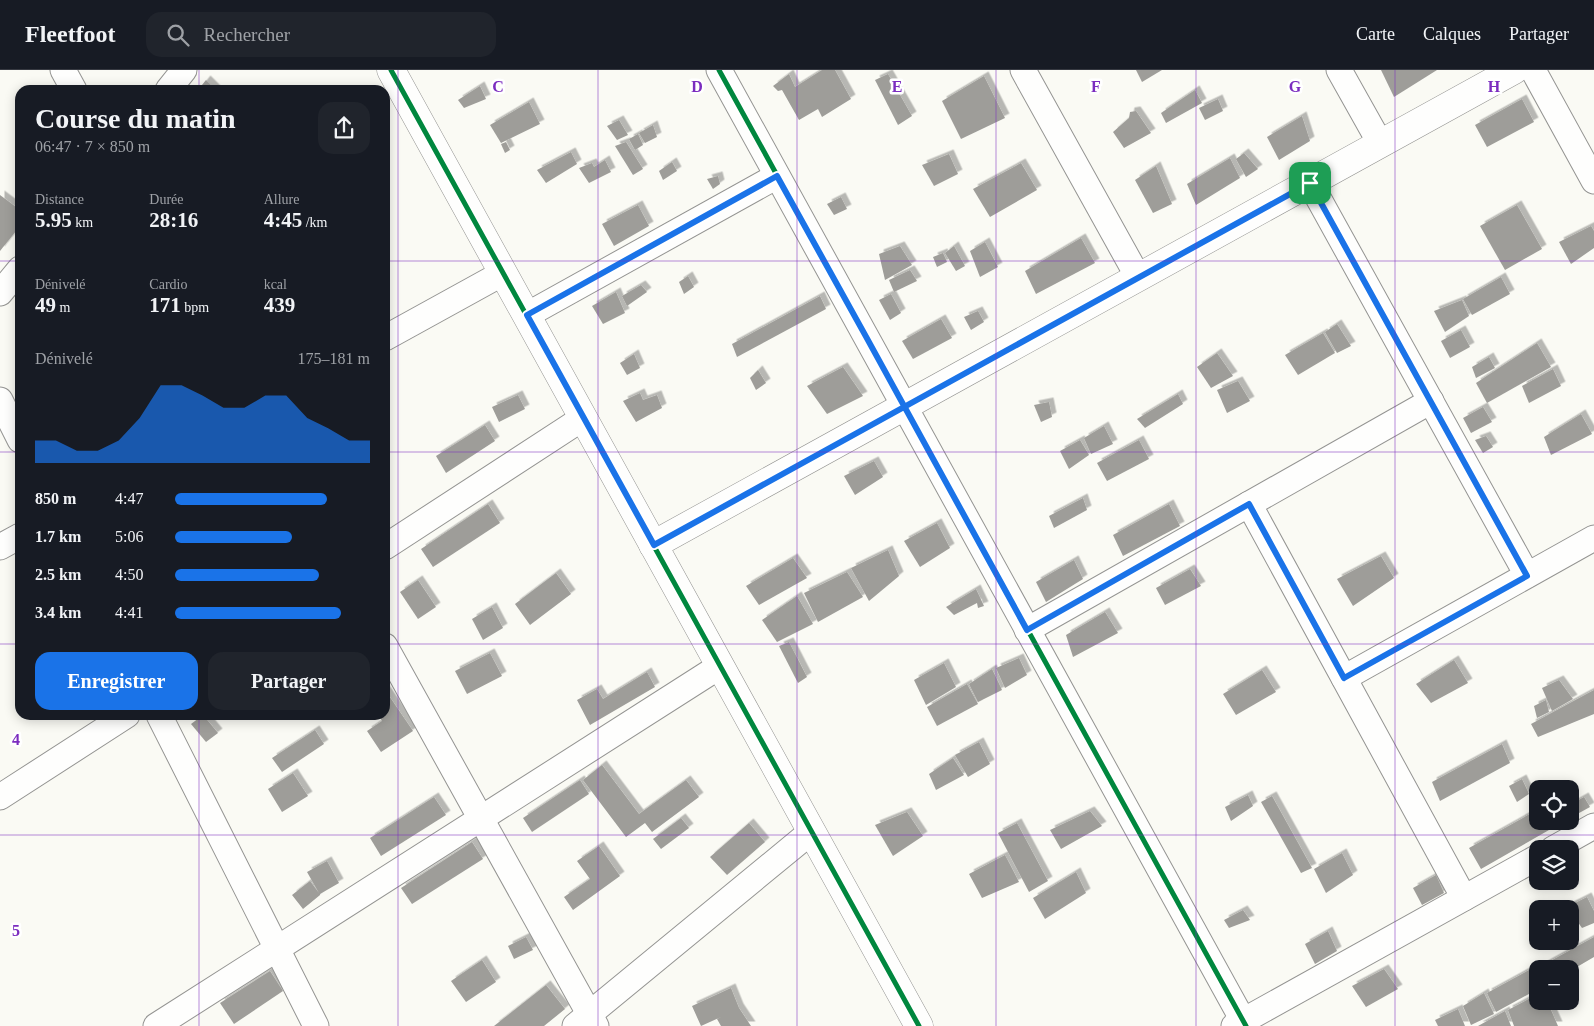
<!DOCTYPE html>
<html lang="fr">
<head>
<meta charset="utf-8">
<style>
  :root { --surface:#171b24; --page:#20242c; --text:#f1f3f6; --muted:#9ea1a6; --line:#363941; --accent:#1a73e8 }
  body { margin:0; font-family:"Times New Roman",serif; background:var(--page); color:var(--text); height:100vh; display:flex; flex-direction:column; font-size:19px; white-space:nowrap }
  * { box-sizing:border-box; margin:0 }
  p { font-size:16px; color:var(--muted) }
  .icon { flex:none; width:28px; height:28px; fill:none; stroke:currentColor; stroke-width:2; stroke-linecap:round; stroke-linejoin:round }
  .map { position:relative; flex:1; overflow:hidden }
  .drawer { position:absolute; left:15px; top:15px; width:375px; height:635px; display:flex; flex-direction:column; background:var(--surface); border-radius:15px; box-shadow:0 2px 12px #0003 }
  .drawer>* { flex:none }
  .buttons { position:absolute; left:1529px; top:710px; display:grid; gap:10px }
  .buttons a { display:grid; place-items:center; width:50px; height:50px; border-radius:10px; background:var(--surface); box-shadow:0 2px 12px #0003; font-size:25px }
  .pin { position:absolute; display:grid; place-items:center; width:42px; height:42px; color:#fff; margin:-21px; border-radius:10px; box-shadow:0 2px 8px #0006 }
  .round { display:grid; place-items:center; flex:none; width:52px; height:52px; border-radius:15px; background:var(--page) }
  .summary { display:flex; align-items:center; justify-content:space-between; height:85px; padding:0 20px }
  h1 { font-size:28px; font-weight:700; line-height:38px }
  .figures { display:grid; grid-template-columns:repeat(3,1fr); gap:8px; height:85px; padding:5px 20px }
  .figures div { display:grid; align-content:center }
  .figures b { font-size:21px; font-weight:700 }
  .figures small { font-size:14px; font-weight:400 }
  .figures p { font-size:14px }
  .chart { height:140px; padding:10px 20px }
  .chart p { display:flex; justify-content:space-between }
  .chart svg { width:100%; height:90px; margin-top:5px; fill:var(--accent); opacity:.7 }
  .button { display:flex; gap:10px; margin-top:auto; padding:10px 20px }
  .button a { flex:1; height:58px; border-radius:15px; background:var(--accent); color:#fff; font-size:20px; font-weight:700; line-height:58px; text-align:center }
  .button a+a { background:var(--page); color:var(--text) }
  ul { padding:0 20px; list-style:none; font-size:16px }
  li { display:grid; grid-template-columns:80px 60px 1fr; align-items:center; height:38px }
  li i { height:12px; border-radius:6px; background:var(--accent) }
  header { display:flex; align-items:center; gap:30px; box-sizing:border-box; height:70px; padding:0 25px; background:var(--surface); border-bottom:1px solid var(--line) }
  header strong { font-size:24px }
  nav { display:flex; gap:28px; margin-inline-start:auto; font-size:18px }
  .search { width:350px; height:45px; background:var(--page); display:flex; align-items:center; gap:12px; box-sizing:border-box; padding:0 18px; border-radius:15px; color:var(--muted); font-size:19px }
  .map>svg:first-child { display:block }
</style>
</head>
<body>
<header>
<strong>Fleetfoot</strong>
<div class="search"><svg class="icon" aria-label="search" viewBox="0 0 24 24"><circle cx="10" cy="10" r="6"/><path d="M15 15l6 6"/></svg>Rechercher</div>
<nav><a>Carte</a><a>Calques</a><a>Partager</a></nav>
</header>
<div class="map">
<svg width="1594" height="956" viewBox="0 0 1594 956">
  <defs>
    <filter id="shadow"><feDropShadow dx="4.5" dy="-4.5" stdDeviation="0" flood-color="#0004"/></filter>
  </defs>
  <rect width="100%" height="100%" fill="#fafaf4"/>
  <!-- building -->
  <g fill="#9e9d99" filter="url(#shadow)">
    <polygon points="822,0 835,0 851,29 822,47 818,39 799,50 782,20 778,21 773,16 789,4 795,17"/>
    <polygon points="1136,0 1162,0 1142,12"/>
    <polygon points="1381,0 1437,0 1394,27"/>
    <polygon points="888,4 912,46 898,55 875,10"/>
    <polygon points="984,6 1005,48 961,69 942,31"/>
    <polygon points="206,10 216,20 198,20"/>
    <polygon points="480,16 486,29 464,38 458,30"/>
    <polygon points="1195,20 1202,33 1166,53 1161,43"/>
    <polygon points="1218,29 1223,41 1205,50 1199,38"/>
    <polygon points="1522,29 1534,52 1487,77 1475,55"/>
    <polygon points="529,32 540,54 501,73 490,55"/>
    <polygon points="1136,41 1151,63 1124,78 1113,62 1129,48 1130,42"/>
    <polygon points="1302,46 1310,71 1279,90 1267,67"/>
    <polygon points="619,50 628,65 617,70 607,56"/>
    <polygon points="653,55 657,67 645,73 639,63"/>
    <polygon points="638,64 643,75 635,80 629,69"/>
    <polygon points="506,72 510,80 505,83 501,74"/>
    <polygon points="626,72 643,99 633,105 615,76"/>
    <polygon points="571,82 577,94 546,113 537,100"/>
    <polygon points="1244,83 1258,99 1246,107 1236,89"/>
    <polygon points="949,84 958,104 934,116 922,95"/>
    <polygon points="1230,88 1240,108 1196,135 1187,114"/>
    <polygon points="605,90 611,102 589,113 579,98 592,93 594,97"/>
    <polygon points="672,92 677,101 663,110 659,101"/>
    <polygon points="1021,93 1037,120 990,147 973,119"/>
    <polygon points="1156,96 1172,134 1153,143 1135,110"/>
    <polygon points="718,106 720,114 713,119 707,109"/>
    <polygon points="0,125 20,140 20,156 0,181"/>
    <polygon points="841,127 847,139 834,145 827,134"/>
    <polygon points="638,135 649,156 614,176 602,154"/>
    <polygon points="1517,135 1542,179 1505,200 1480,156"/>
    <polygon points="1591,156 1594,161 1594,178 1571,194 1559,172"/>
    <polygon points="1081,168 1095,193 1036,224 1025,201"/>
    <polygon points="985,172 998,197 980,207 970,181"/>
    <polygon points="900,176 912,195 885,210 879,184"/>
    <polygon points="954,176 965,196 956,201 945,183"/>
    <polygon points="943,183 947,192 937,197 933,187"/>
    <polygon points="910,200 917,211 894,222 889,210"/>
    <polygon points="688,206 694,217 684,224 679,212"/>
    <polygon points="1501,207 1510,224 1472,245 1463,229"/>
    <polygon points="641,215 647,222 627,236 622,226"/>
    <polygon points="616,222 625,243 603,254 592,236"/>
    <polygon points="891,224 901,243 890,250 879,230"/>
    <polygon points="820,226 826,239 737,287 732,274"/>
    <polygon points="1462,230 1469,246 1445,262 1434,241"/>
    <polygon points="978,241 984,252 971,260 964,247"/>
    <polygon points="941,249 952,268 913,289 902,271"/>
    <polygon points="1337,254 1351,276 1337,283 1325,262"/>
    <polygon points="1461,260 1470,277 1450,288 1441,271"/>
    <polygon points="1323,263 1335,283 1298,305 1285,285"/>
    <polygon points="1537,273 1551,297 1487,333 1476,313"/>
    <polygon points="1217,283 1233,306 1211,318 1197,297"/>
    <polygon points="634,284 640,298 627,305 620,293"/>
    <polygon points="1489,287 1495,298 1476,308 1472,297"/>
    <polygon points="843,297 863,326 827,344 807,316"/>
    <polygon points="1553,299 1561,316 1529,333 1522,316"/>
    <polygon points="758,300 766,313 756,320 750,308"/>
    <polygon points="1238,311 1250,331 1227,343 1217,320"/>
    <polygon points="640,323 643,330 657,325 662,338 636,352 623,331"/>
    <polygon points="1178,324 1183,334 1145,358 1137,349"/>
    <polygon points="518,325 525,339 499,352 492,337"/>
    <polygon points="1049,332 1052,347 1041,352 1034,335"/>
    <polygon points="1483,337 1492,352 1471,363 1463,348"/>
    <polygon points="1581,344 1592,364 1551,385 1544,367"/>
    <polygon points="485,355 495,371 446,403 436,386"/>
    <polygon points="1104,356 1113,374 1091,384 1084,368"/>
    <polygon points="1486,366 1493,377 1483,383 1475,370"/>
    <polygon points="1080,370 1089,385 1069,399 1060,381"/>
    <polygon points="1139,370 1149,389 1107,411 1097,393"/>
    <polygon points="874,391 883,407 855,425 844,406"/>
    <polygon points="1083,428 1087,440 1054,458 1049,446"/>
    <polygon points="488,434 500,453 433,497 421,479"/>
    <polygon points="1169,434 1180,456 1123,486 1113,465"/>
    <polygon points="937,453 950,478 920,497 904,471"/>
    <polygon points="888,480 899,506 869,531 851,498"/>
    <polygon points="1381,486 1394,508 1353,536 1337,509"/>
    <polygon points="793,488 807,508 759,535 746,516"/>
    <polygon points="1074,490 1083,509 1046,532 1036,512"/>
    <polygon points="1190,499 1201,516 1165,535 1156,518"/>
    <polygon points="847,502 863,527 818,552 804,523"/>
    <polygon points="556,503 571,524 530,555 515,534"/>
    <polygon points="418,510 436,537 418,549 400,522"/>
    <polygon points="976,519 984,536 978,538 977,533 954,545 946,537"/>
    <polygon points="797,526 813,554 777,572 762,550"/>
    <polygon points="492,537 503,558 483,570 472,549"/>
    <polygon points="1105,542 1118,563 1073,587 1066,565"/>
    <polygon points="789,572 807,607 798,613 779,576"/>
    <polygon points="490,583 502,606 467,624 455,601"/>
    <polygon points="1019,588 1027,605 1005,618 996,598"/>
    <polygon points="1454,590 1468,613 1431,633 1416,614"/>
    <polygon points="944,593 956,617 926,635 914,610"/>
    <polygon points="992,599 1002,620 978,632 969,614"/>
    <polygon points="1262,600 1276,622 1236,645 1223,624"/>
    <polygon points="647,602 655,617 590,655 577,630 597,619 603,629"/>
    <polygon points="1559,610 1573,629 1552,641 1542,618"/>
    <polygon points="967,614 978,634 937,656 927,637"/>
    <polygon points="385,620 413,661 381,682 367,661 382,651 379,645 385,645"/>
    <polygon points="1594,620 1594,644 1538,667 1531,654"/>
    <polygon points="1546,630 1549,642 1537,648 1534,636"/>
    <polygon points="203,645 218,663 206,672 191,654"/>
    <polygon points="315,660 324,674 282,702 272,688"/>
    <polygon points="979,672 990,694 968,707 955,685"/>
    <polygon points="1502,674 1510,693 1440,731 1432,712"/>
    <polygon points="953,688 964,705 936,720 929,704"/>
    <polygon points="602,695 639,744 686,710 699,727 652,762 645,753 626,767 583,710"/>
    <polygon points="293,703 308,726 282,742 268,719"/>
    <polygon points="1522,709 1529,724 1517,732 1509,716"/>
    <polygon points="580,710 589,724 532,762 523,748"/>
    <polygon points="1248,725 1253,736 1231,751 1225,737"/>
    <polygon points="1272,726 1312,798 1301,803 1261,732"/>
    <polygon points="434,727 446,745 381,786 370,768"/>
    <polygon points="1584,727 1590,737 1570,748 1570,735"/>
    <polygon points="1537,740 1538,751 1544,751 1549,760 1481,799 1469,778"/>
    <polygon points="1090,741 1102,756 1061,779 1050,760"/>
    <polygon points="907,742 923,766 893,786 875,755"/>
    <polygon points="681,748 689,758 661,779 653,769"/>
    <polygon points="1549,751 1565,751 1553,758"/>
    <polygon points="749,753 765,772 727,805 710,787"/>
    <polygon points="1017,753 1048,811 1029,822 998,763"/>
    <polygon points="472,772 483,789 412,834 401,818"/>
    <polygon points="599,776 620,806 573,840 564,827 590,809 577,791"/>
    <polygon points="1342,783 1353,805 1326,823 1314,799"/>
    <polygon points="1005,785 1019,812 982,828 969,804"/>
    <polygon points="327,791 339,813 320,824 320,825 303,839 292,825 310,811 319,823 307,802"/>
    <polygon points="1076,802 1086,823 1045,849 1033,828"/>
    <polygon points="1436,805 1444,823 1422,835 1413,818"/>
    <polygon points="1587,827 1594,841 1594,853 1582,858 1570,841 1570,839 1567,837"/>
    <polygon points="1243,840 1250,850 1229,858 1224,850"/>
    <polygon points="1328,861 1337,881 1315,894 1305,874"/>
    <polygon points="526,867 533,880 514,889 508,876"/>
    <polygon points="1594,867 1594,887 1570,901 1570,899 1536,899"/>
    <polygon points="482,890 496,912 466,932 451,911"/>
    <polygon points="1384,899 1398,919 1366,937 1352,916"/>
    <polygon points="1531,899 1538,912 1538,919 1496,942 1487,923"/>
    <polygon points="270,901 283,921 234,954 220,933"/>
    <polygon points="546,915 565,939 544,956 494,956"/>
    <polygon points="731,918 739,938 751,956 721,956 717,949 721,947 701,956 692,936"/>
    <polygon points="1484,923 1494,944 1471,955 1463,936"/>
    <polygon points="1538,924 1538,931 1547,931 1558,956 1514,956 1508,940"/>
    <polygon points="1458,939 1465,956 1438,956 1435,950"/>
    <polygon points="1505,941 1511,956 1478,956"/>
  </g>
  <g fill="none" stroke-linecap="round" stroke-linejoin="round">
    <!-- minor casing -->
    <g stroke="#949492" stroke-width="27">
      <g id="minor">
        <polyline points="63,0 74,20"/>
        <polyline points="719,0 1246,956"/>
        <polyline points="1023,0 1138,207"/>
        <polyline points="1339,0 1380,73"/>
        <polyline points="1533,0 1594,111"/>
        <polyline points="168,20 184,0"/>
        <polyline points="1310,113 1527,505"/>
        <polyline points="0,223 20,199"/>
        <polyline points="527,245 777,106"/>
        <polyline points="385,268 503,203"/>
        <polyline points="0,330 20,370"/>
        <polyline points="1249,434 1464,828"/>
        <polyline points="0,477 20,466"/>
        <polyline points="385,477 583,348"/>
        <polyline points="1027,560 1431,331"/>
        <polyline points="385,576 596,956"/>
        <polyline points="1344,608 1594,468"/>
        <polyline points="159,645 316,956"/>
        <polyline points="0,727 127,645"/>
        <polyline points="1553,779 1594,756"/>
        <polyline points="156,956 720,596"/>
        <polyline points="575,956 812,761"/>
        <polyline points="1234,956 1538,787"/>
      </g>
    </g>
    <!-- tertiary casing -->
    <g stroke="#949492" stroke-width="29">
      <g id="tertiary">
        <polyline points="391,0 919,956"/>
        <polyline points="653,475 1514,0"/>
      </g>
    </g>
    <!-- minor -->
    <use href="#minor" stroke="#fefefd" stroke-width="25"/>
    <!-- tertiary -->
    <use href="#tertiary" stroke="#fefefd" stroke-width="28"/>
    <!-- cycleway casing -->
    <g stroke="#fff" stroke-width="8">
      <g id="cycleway">
        <polyline points="391,0 919,956"/>
        <polyline points="719,0 1246,956"/>
      </g>
    </g>
    <!-- cycleway -->
    <use href="#cycleway" stroke="#00873e" stroke-width="5"/>
  </g>
  <g fill="none" stroke-linecap="round" stroke-linejoin="round">
    <!-- route casing -->
    <g stroke="#fff" stroke-width="10">
      <path id="route" d="M1310,113L654,475L527,245L777,106C861,257 944,408 1027,560L1249,434L1344,608L1527,506L1310,113"/>
    </g>
    <!-- route -->
    <use href="#route" stroke="#1a73e8" stroke-width="6"/>
  </g>
  <!-- grid -->
  <path fill="none" stroke="#7b2cbf" stroke-width="1" stroke-opacity="0.55" d="M199,0V20M398,0V956M598,0V956M797,0V956M996,0V956M1196,0V956M1395,0V956M0,191H20M385,191H1594M0,382H20M385,382H1594M0,574H20M385,574H1594M199,645V956M0,765H1594"/>
  <g font-size="16" text-anchor="middle" font-weight="bold" fill="#7b2cbf" stroke="#fff" stroke-width="5" stroke-linejoin="round" paint-order="stroke">
    <text x="498" y="22">C</text>
    <text x="697" y="22">D</text>
    <text x="897" y="22">E</text>
    <text x="1096" y="22">F</text>
    <text x="1295" y="22">G</text>
    <text x="1494" y="22">H</text>
    <text x="16" y="675">4</text>
    <text x="16" y="866">5</text>
  </g>
</svg>
<div class="buttons">
<a><svg class="icon" aria-label="locate" viewBox="0 0 24 24"><circle cx="12" cy="12" r="6"/><path d="M12 2v4M12 18v4M2 12h4M18 12h4"/></svg></a>
<a><svg class="icon" aria-label="layers" viewBox="0 0 24 24"><path d="M12 4l9 5-9 5-9-5zM3 14l9 5 9-5"/></svg></a>
<a>+</a>
<a>−</a>
</div>
<div class="pin" style="left:1310px;top:113px;background:#1e9e55"><svg class="icon" aria-label="arrive" viewBox="0 0 24 24"><path d="M6 21V4h12l-3 4 3 4H6"/></svg></div>
<section class="drawer">
<div class="summary"><div><h1>Course du matin</h1><p>06:47 · 7 × 850 m</p></div><a class="round"><svg class="icon" aria-label="share" viewBox="0 0 24 24"><path d="M12 15V3M7 8l5-5 5 5M5 13v7h14v-7"/></svg></a></div>
<div class="figures">
<div><p>Distance</p><b>5.95<small> km</small></b></div>
<div><p>Durée</p><b>28:16</b></div>
<div><p>Allure</p><b>4:45<small> /km</small></b></div>
</div>
<div class="figures">
<div><p>Dénivelé</p><b>49<small> m</small></b></div>
<div><p>Cardio</p><b>171<small> bpm</small></b></div>
<div><p>kcal</p><b>439</b></div>
</div>
<div class="chart"><p><span>Dénivelé</span>175–181 m</p>
<svg viewBox="0 0 160 44" preserveAspectRatio="none"><path d="M0 44V33L10 33L20 38L30 38L40 33L50 22L60 6L70 6L80 11L90 17L100 17L110 11L120 11L130 22L140 27L150 33L160 33V44z"/></svg>
</div>
<ul>
<li><b>850 m</b>4:47<i style="width:78%"></i></li>
<li><b>1.7 km</b>5:06<i style="width:60%"></i></li>
<li><b>2.5 km</b>4:50<i style="width:74%"></i></li>
<li><b>3.4 km</b>4:41<i style="width:85%"></i></li>
</ul>
<div class="button"><a>Enregistrer</a><a>Partager</a></div>
</section>
</div>
</body>
</html>
